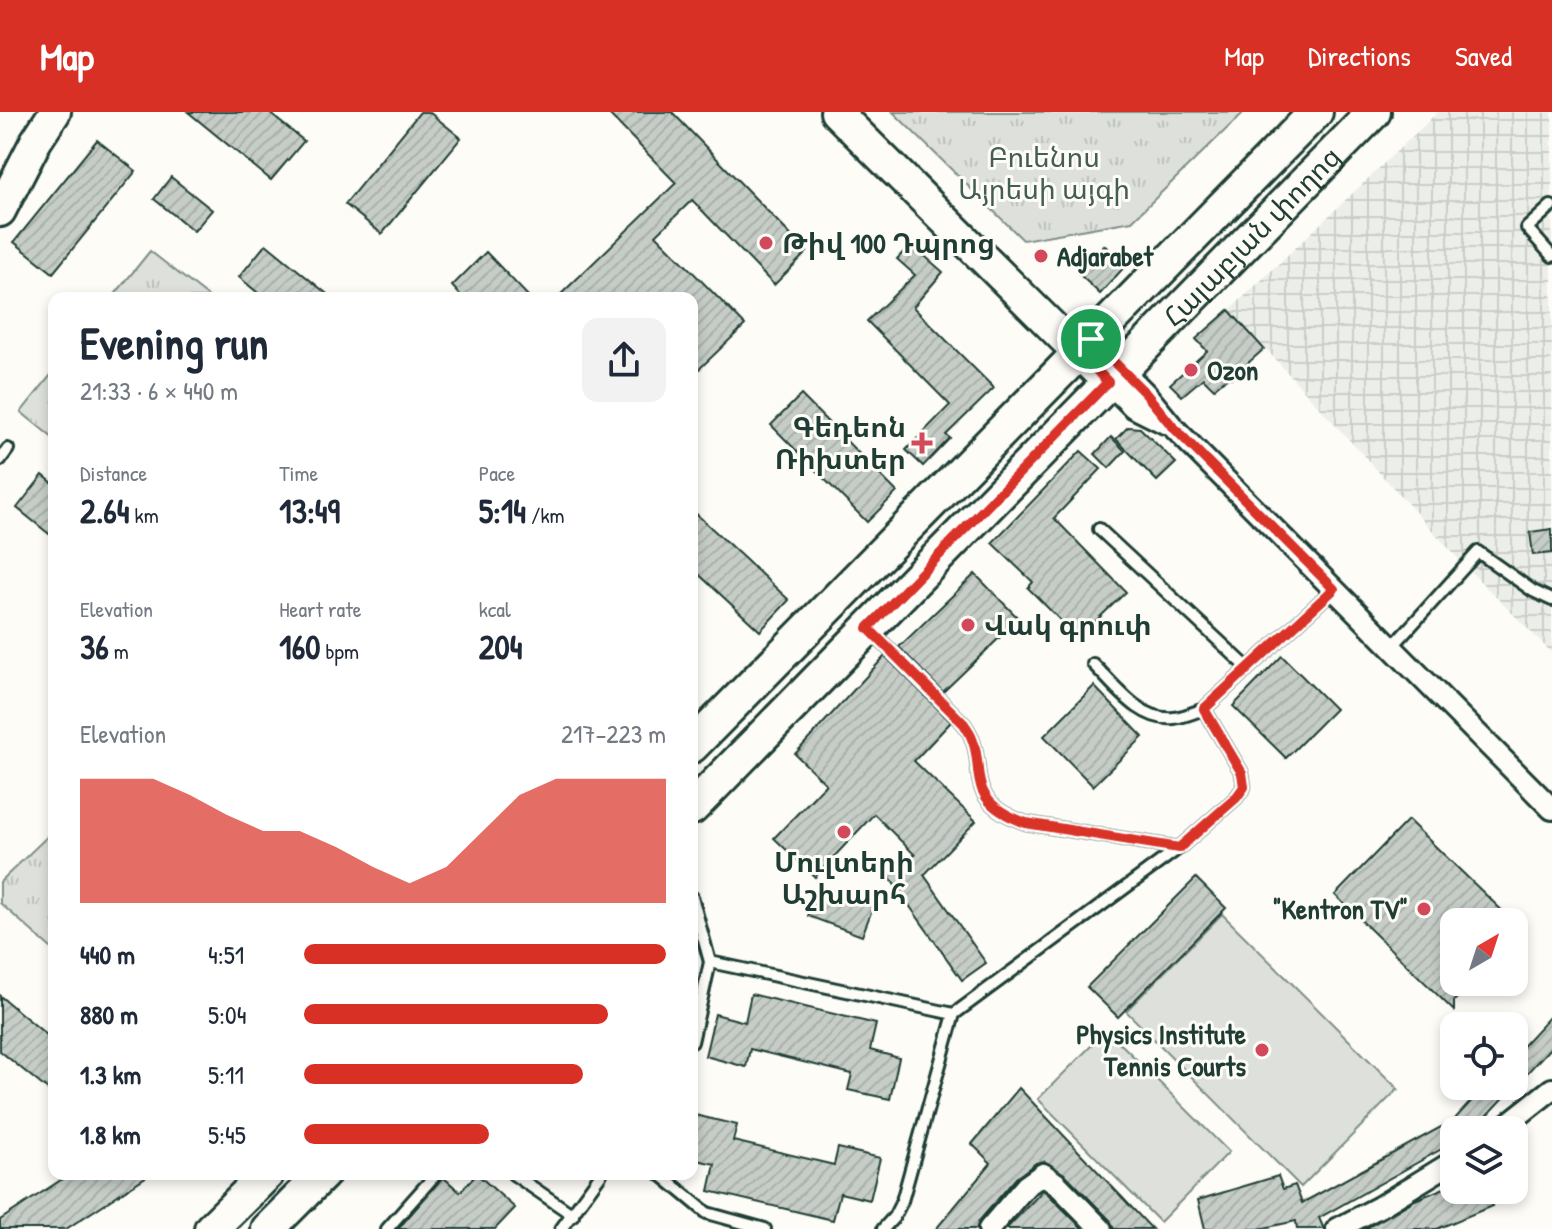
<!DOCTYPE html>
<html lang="en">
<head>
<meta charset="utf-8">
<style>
  :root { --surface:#fff; --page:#f2f2f3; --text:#1f2937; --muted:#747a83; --accent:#d93025 }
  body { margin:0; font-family:"Patrick Hand","Noto Sans Armenian",sans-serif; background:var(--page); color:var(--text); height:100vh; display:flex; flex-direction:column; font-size:30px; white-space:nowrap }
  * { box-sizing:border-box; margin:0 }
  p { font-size:26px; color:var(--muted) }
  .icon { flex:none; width:44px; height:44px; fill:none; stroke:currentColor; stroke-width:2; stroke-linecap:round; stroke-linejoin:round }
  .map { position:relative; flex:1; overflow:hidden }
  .sheet { position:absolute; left:48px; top:180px; width:650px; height:888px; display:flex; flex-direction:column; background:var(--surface); border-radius:16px; box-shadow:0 4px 12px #0003 }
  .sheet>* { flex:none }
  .needle { width:52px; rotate:39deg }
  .controls { position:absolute; left:1440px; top:796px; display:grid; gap:16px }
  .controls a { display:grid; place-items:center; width:88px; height:88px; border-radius:16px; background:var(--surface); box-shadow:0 4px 12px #0003; font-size:40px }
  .pin { position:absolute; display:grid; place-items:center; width:68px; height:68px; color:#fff; margin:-34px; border:4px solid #fff; border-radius:50%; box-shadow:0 2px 8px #0007 }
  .round { display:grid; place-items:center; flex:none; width:84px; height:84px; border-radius:16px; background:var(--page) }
  .headline { display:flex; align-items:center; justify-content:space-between; height:136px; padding:0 32px }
  h1 { font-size:44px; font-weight:700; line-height:60px }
  .figures { display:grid; grid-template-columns:repeat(3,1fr); gap:12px; height:136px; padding:8px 32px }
  .figures div { display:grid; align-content:center }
  .figures b { font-size:34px; font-weight:700 }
  .figures small { font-size:22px; font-weight:400 }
  .figures p { font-size:22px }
  .chart { height:224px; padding:16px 32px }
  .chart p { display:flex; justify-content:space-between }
  .chart svg { width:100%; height:144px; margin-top:8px; fill:var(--accent); opacity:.7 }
  ul { padding:0 32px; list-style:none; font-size:26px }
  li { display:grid; grid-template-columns:128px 96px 1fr; align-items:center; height:60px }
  li i { height:20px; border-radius:10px; background:var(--accent) }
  header { display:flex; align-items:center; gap:48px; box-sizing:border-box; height:112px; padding:0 40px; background:var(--accent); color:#fff }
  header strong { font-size:38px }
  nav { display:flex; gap:44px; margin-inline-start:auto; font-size:28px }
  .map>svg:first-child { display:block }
</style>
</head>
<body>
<header>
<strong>Map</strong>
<nav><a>Map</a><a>Directions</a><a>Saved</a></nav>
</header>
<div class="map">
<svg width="1552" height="1117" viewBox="0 0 1552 1117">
  <defs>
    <pattern id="industrial-grid" width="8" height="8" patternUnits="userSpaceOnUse" patternTransform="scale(2)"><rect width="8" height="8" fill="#eceee9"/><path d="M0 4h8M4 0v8" fill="none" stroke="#cacdc8"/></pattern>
    <pattern id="park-tufts" width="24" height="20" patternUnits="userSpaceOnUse" patternTransform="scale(2)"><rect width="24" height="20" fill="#dde0db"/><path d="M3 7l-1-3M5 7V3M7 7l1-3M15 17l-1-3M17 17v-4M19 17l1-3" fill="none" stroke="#bdc1bd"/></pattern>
    <pattern id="building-hatch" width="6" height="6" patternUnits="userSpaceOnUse" patternTransform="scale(2)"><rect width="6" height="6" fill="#c6cdc7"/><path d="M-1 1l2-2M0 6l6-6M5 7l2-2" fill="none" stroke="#aab1ac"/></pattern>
  </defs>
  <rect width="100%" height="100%" fill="#fdfcf7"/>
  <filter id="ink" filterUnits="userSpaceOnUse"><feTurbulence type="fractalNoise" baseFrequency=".0125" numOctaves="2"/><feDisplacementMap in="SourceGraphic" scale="16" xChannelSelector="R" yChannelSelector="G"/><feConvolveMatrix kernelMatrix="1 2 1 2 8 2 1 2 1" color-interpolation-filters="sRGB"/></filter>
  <g filter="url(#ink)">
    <!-- industrial -->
    <polygon fill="url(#industrial-grid)" points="1438,0 1552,0 1552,541 1465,454 1230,198"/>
    <!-- grass -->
    <g fill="#dde0db" stroke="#7e8e88" stroke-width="2">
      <polygon points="1222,802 1398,977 1301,1075 1126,899"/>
      <polygon points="1107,918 1229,1040 1160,1110 1038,987"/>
    </g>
    <!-- park -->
    <g fill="url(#park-tufts)" stroke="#7e8e88" stroke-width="2">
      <polygon points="893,0 1244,0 1132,109 1023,128"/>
      <polygon points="150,139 210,186 112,186"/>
      <polygon points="54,259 54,327 21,300"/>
      <polygon points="54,718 54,835 52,837 0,791 0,770"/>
    </g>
    <!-- building -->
    <g fill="url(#building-hatch)" stroke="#1f3d34" stroke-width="2">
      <polygon points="188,0 268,0 304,29 271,68"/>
      <polygon points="420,0 429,0 461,26 382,122 345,92"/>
      <polygon points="607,0 672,0 807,140 774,173 692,88 656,123 745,213 692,264 692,186 557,186 676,71"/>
      <polygon points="97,28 136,59 53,161 14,130"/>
      <polygon points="171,65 212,98 194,119 154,87"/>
      <polygon points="266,132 332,186 264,186 239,165"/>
      <polygon points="911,132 943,160 913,195 994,276 946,323 950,326 923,354 906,338 950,293 867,209 915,163 897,147"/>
      <polygon points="1104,133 1126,153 1100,182 1078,161"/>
      <polygon points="486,140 530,186 463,186 452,174"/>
      <polygon points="1229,198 1264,237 1231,266 1229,264 1214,277 1203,266 1182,284 1170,272 1207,239 1196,227"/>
      <polygon points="801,283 897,380 867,410 771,313"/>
      <polygon points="1128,315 1140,316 1176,351 1157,369 1116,327"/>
      <polygon points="1111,325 1125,339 1109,356 1095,342"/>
      <polygon points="1081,339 1101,357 1054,406 1126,480 1078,526 1028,476 1033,470 992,431"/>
      <polygon points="43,363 54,372 54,426 17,396"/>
      <polygon points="692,398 789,488 760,519 692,456"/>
      <polygon points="1552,417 1552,441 1533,443 1530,420"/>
      <polygon points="975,462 1019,507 943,580 899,535"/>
      <polygon points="885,544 951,610 914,649 976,709 924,763 986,851 962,868 887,762 915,743 874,702 815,765 774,726 826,672 795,642"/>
      <polygon points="1282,544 1335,597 1286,646 1233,594"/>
      <polygon points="1094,574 1143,625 1093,674 1044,624"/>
      <polygon points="1408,708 1514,810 1454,810 1454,870 1472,870 1454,889 1454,899 1335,783"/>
      <polygon points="1196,766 1226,796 1118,905 1087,875"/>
      <polygon points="819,774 873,795 862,824 808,804"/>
      <polygon points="751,882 876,912 870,938 899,946 890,987 848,978 852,962 750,937 746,955 705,944 715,902 745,910"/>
      <polygon points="0,884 54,929 54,983 0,939"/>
      <polygon points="1552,902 1552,934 1474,1018 1454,1018 1454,1030 1319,1106 1324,1117 1297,1117 1296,1109 1259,1117 1205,1117 1198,1088 1278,1064 1283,1077 1295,1073 1302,1091 1454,1008 1485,974 1514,974 1514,943"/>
      <polygon points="1019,976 1152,1117 1114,1117 1110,1108 1066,1063 1044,1049 1036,1051 1016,1066 979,1109 976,1117 936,1117 991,1051 972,1032"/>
      <polygon points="695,1003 737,1013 733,1029 834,1053 838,1036 880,1046 870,1088 840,1081 833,1108 709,1079 715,1052 692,1047 692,1016"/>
      <polygon points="70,1062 150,1062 66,1117 0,1117 0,1108"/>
      <polygon points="477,1062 515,1096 495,1117 398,1117 443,1065 460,1080"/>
      <polygon points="1454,1072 1454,1078 1485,1078 1492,1094 1437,1117 1365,1117 1415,1088"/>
      <polygon points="1043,1078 1048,1082 1083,1117 1006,1117"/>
    </g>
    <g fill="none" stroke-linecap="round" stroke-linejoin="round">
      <!-- lane casing -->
      <g stroke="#1f3d34" stroke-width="16">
        <g id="lane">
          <polyline points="1551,94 1527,116 1552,144"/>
          <polyline points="0,348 8,337"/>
          <polyline points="1099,417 1248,556"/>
          <path d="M870,518L964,612C993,652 955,686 1026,711L1179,736"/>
          <polyline points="1392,535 1478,440 1533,479 1552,488"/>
          <path d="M1093,552C1115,573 1140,610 1174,606C1184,605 1195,600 1204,597"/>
          <polyline points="692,785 710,850 954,902"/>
          <polyline points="692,930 710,850"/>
          <polyline points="513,1062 573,1103"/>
          <polyline points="660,1062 707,1101 765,1117"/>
          <polyline points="387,1117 436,1062"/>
          <polyline points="561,1117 601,1062"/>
          <polyline points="883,1117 894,1105 902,1089 954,902 1179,736 1236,686 1244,675 1242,661 1204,597 1334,477"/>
        </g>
      </g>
      <!-- street casing -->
      <g stroke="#1f3d34" stroke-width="26">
        <g id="street">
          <polyline points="1121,257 1146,282 1173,315 1552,697"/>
          <polyline points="1108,270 1133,295 1165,311"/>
          <polyline points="1500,1018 1552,977"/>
          <polyline points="989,1117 1026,1074 1043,1062 1057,1072 1101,1117"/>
          <polyline points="1337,1117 1379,1095 1454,1049"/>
        </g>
      </g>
      <!-- secondary casing -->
      <g stroke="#1f3d34" stroke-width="36">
        <g id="secondary">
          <polyline points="836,0 1108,270"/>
          <polyline points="0,99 36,29 55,0"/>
        </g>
      </g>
      <!-- primary casing -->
      <g stroke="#1f3d34" stroke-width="38">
        <g id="primary">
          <polyline points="692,634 1316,0"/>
          <path id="s1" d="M692,696L1374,0"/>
          <polyline points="211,1117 267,1062"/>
          <polyline points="268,1117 323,1062"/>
        </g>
      </g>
      <!-- lane -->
      <use href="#lane" stroke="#fdfcf7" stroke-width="10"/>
      <!-- street -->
      <use href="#street" stroke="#fdfcf7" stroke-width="20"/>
      <!-- secondary -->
      <use href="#secondary" stroke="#fdfcf7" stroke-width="30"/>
      <!-- primary -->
      <use href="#primary" stroke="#fdfcf7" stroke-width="32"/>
    </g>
  </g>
  <g fill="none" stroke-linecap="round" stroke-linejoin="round" filter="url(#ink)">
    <!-- route casing -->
    <g stroke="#fff" stroke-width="16">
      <path id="route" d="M1091,227L1146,282L1173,315L1334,477L1204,597L1242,661L1244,675L1236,686L1179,736L1026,711C955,686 993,652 964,612L868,516L1108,270L1078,239Z"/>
    </g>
    <!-- route -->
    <use href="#route" stroke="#d93025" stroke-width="10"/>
  </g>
  <!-- markers -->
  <g fill="#d1495b" stroke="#fdfcf7" stroke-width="3">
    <circle cx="766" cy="131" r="8"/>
    <circle cx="1041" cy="144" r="8"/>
    <circle cx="1191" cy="258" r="8"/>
    <path d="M918 319h8v8h8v8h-8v8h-8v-8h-8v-8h8z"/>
    <circle cx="968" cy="513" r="8"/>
    <circle cx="844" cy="720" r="8"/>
    <circle cx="1424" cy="797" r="8"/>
    <circle cx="1262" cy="938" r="8"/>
  </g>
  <g text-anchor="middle" stroke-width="6" stroke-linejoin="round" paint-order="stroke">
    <!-- park labels -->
    <g font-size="28" fill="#455e55" stroke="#fdfcf7">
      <text x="1044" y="55">Բուենոս<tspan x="1044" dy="32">Այրեսի այգի</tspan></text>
    </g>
    <!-- street labels -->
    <g font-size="28" fill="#1f3d34" stroke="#fdfcf7">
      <text dy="10" stroke="none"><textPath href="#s1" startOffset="800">Հալաբյան փողոց</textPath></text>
    </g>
    <!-- poi labels -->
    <g font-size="28" font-weight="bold" fill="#1f3d34" stroke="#fdfcf7" text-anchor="start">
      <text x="782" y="141">Թիվ 100 Դպրոց</text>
      <text x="1057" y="154">Adjarabet</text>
      <text x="1207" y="268">Ozon</text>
      <text x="906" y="325" text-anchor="end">Գեդեոն<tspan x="906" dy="32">Ռիխտեր</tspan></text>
      <text x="984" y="523">Վակ գրուփ</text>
      <text x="844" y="760" text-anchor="middle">Մուլտերի<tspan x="844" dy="32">Աշխարհ</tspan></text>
      <text x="1408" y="807" text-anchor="end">"Kentron TV"</text>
      <text x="1246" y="932" text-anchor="end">Physics Institute<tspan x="1246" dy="32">Tennis Courts</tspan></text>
    </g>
  </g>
</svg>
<div class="controls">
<a><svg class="needle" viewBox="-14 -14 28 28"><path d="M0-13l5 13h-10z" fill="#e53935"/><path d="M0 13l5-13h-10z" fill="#747a83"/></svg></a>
<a><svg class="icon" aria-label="locate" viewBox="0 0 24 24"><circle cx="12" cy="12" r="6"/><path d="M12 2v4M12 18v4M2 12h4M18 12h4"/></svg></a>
<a><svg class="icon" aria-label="layers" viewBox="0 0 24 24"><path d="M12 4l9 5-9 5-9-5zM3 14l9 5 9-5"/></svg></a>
</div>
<div class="pin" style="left:1091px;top:227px;background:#1e9e55"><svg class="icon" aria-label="arrive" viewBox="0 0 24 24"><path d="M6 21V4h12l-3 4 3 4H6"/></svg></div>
<section class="sheet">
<div class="headline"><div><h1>Evening run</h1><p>21:33 · 6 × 440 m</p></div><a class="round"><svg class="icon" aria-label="share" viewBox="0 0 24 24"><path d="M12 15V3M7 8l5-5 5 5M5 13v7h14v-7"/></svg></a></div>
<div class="figures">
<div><p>Distance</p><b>2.64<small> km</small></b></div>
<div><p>Time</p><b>13:49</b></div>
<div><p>Pace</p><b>5:14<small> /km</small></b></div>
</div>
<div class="figures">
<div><p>Elevation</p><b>36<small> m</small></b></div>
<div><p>Heart rate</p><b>160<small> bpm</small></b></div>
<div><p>kcal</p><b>204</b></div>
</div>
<div class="chart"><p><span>Elevation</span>217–223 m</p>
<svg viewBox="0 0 160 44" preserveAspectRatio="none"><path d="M0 44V6L10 6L20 6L30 11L40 17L50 22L60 22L70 27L80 33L90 38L100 33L110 22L120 11L130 6L140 6L150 6L160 6V44z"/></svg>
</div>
<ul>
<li><b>440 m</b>4:51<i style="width:100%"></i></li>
<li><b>880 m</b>5:04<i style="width:84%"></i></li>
<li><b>1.3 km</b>5:11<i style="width:77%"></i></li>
<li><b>1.8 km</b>5:45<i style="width:51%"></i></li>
</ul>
</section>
</div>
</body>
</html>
